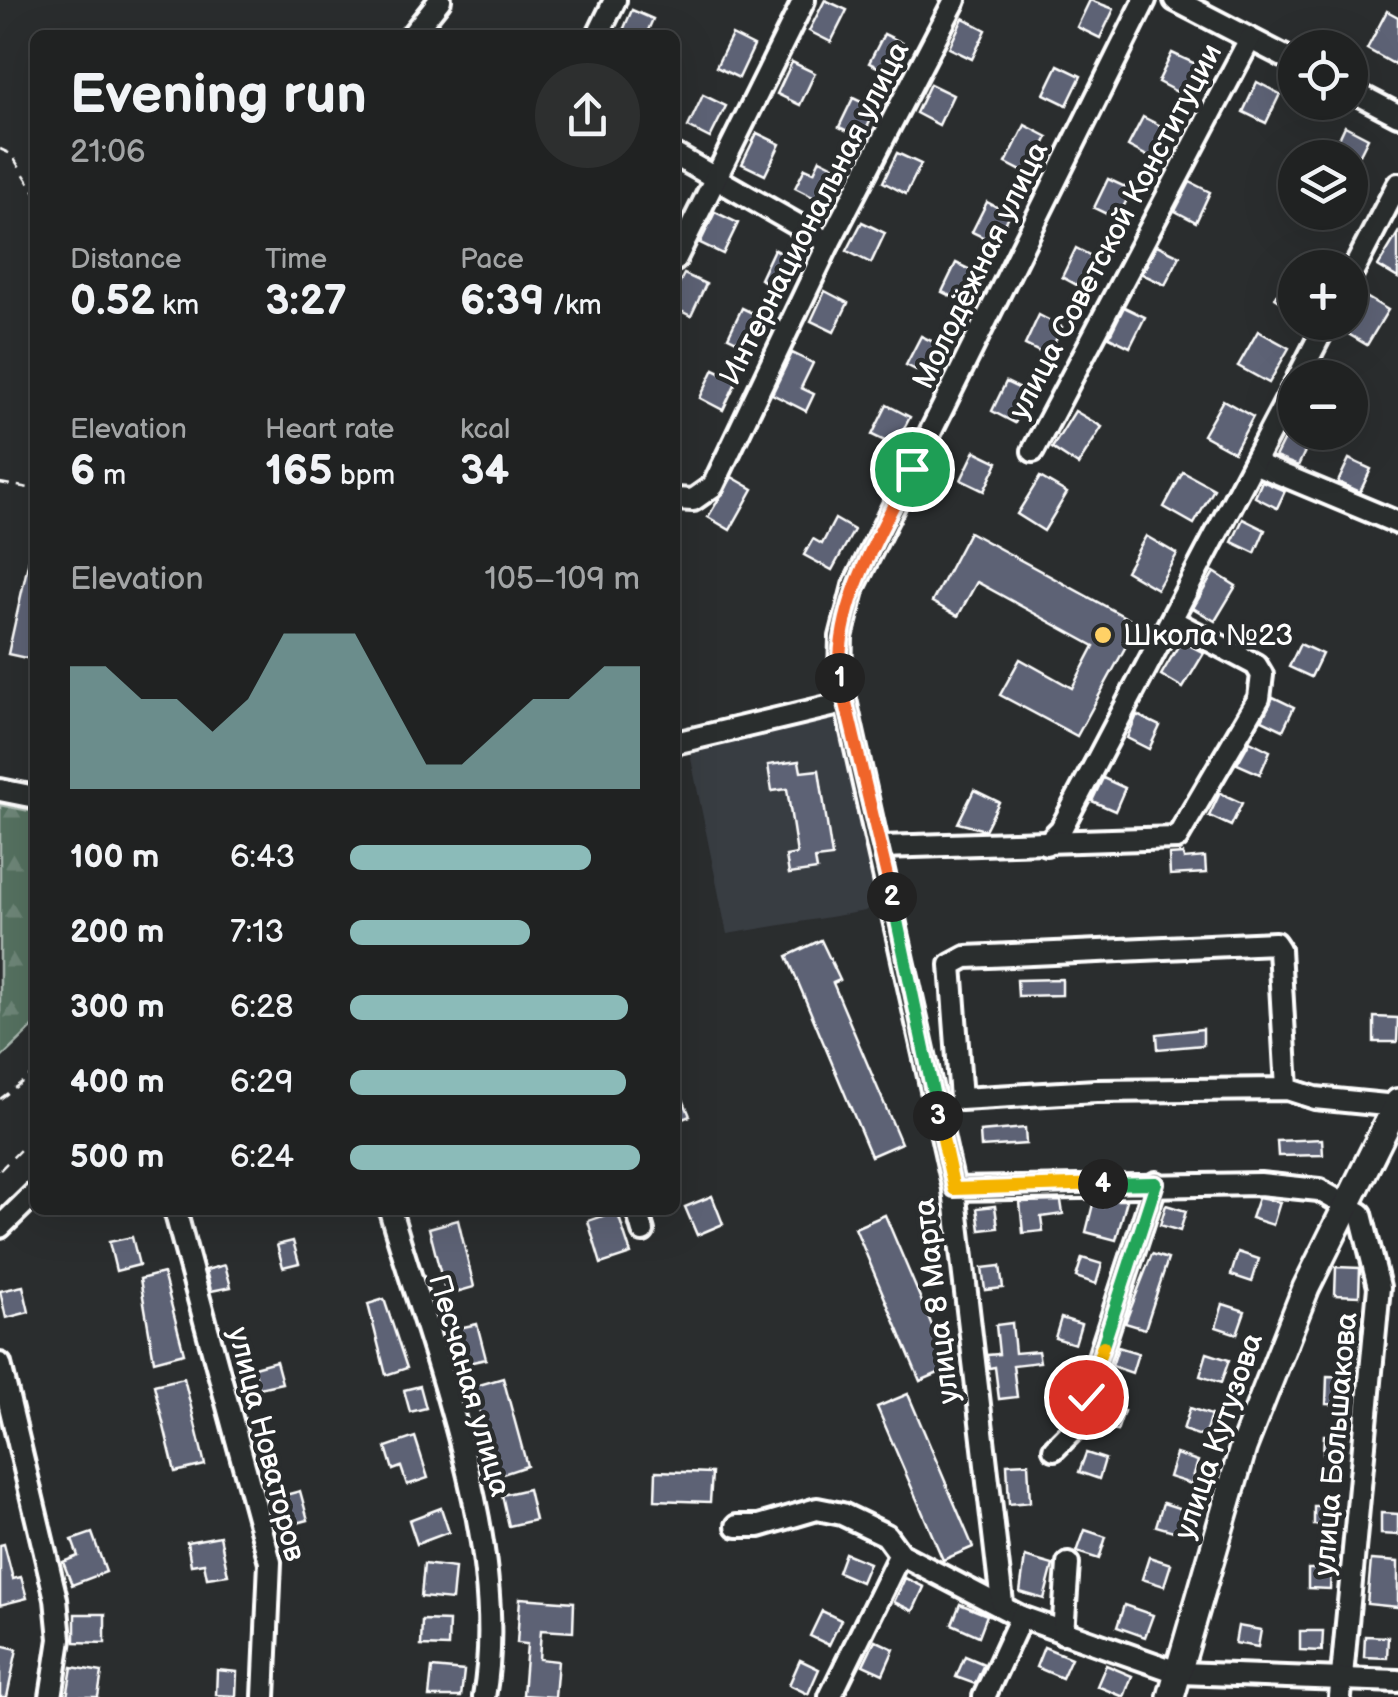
<!DOCTYPE html>
<html lang="en">
<head>
<meta charset="utf-8">
<style>
  :root { --surface:#202222; --page:#2d2f2f; --text:#f1f3f6; --muted:#a2a4a5; --line:#3d3f40; --accent:#8bbbb9 }
  body { margin:0; font-family:"Balsamiq Sans",sans-serif; background:var(--page); color:var(--text); height:100vh; display:flex; flex-direction:column; font-size:38px; white-space:nowrap }
  * { box-sizing:border-box; margin:0 }
  p { font-size:32px; color:var(--muted) }
  .icon { flex:none; width:55px; height:55px; fill:none; stroke:currentColor; stroke-width:2; stroke-linecap:round; stroke-linejoin:round }
  .map { position:relative; flex:1; overflow:hidden }
  .panel { position:absolute; left:30px; top:30px; width:650px; height:1185px; display:flex; flex-direction:column; background:var(--surface); border-radius:15px; box-shadow:0 10px 40px #0002,0 0 0 2px var(--line) }
  .panel>* { flex:none }
  .buttons { position:absolute; left:1278px; top:30px; display:grid; gap:20px }
  .buttons a { display:grid; place-items:center; width:90px; height:90px; border-radius:50%; background:var(--surface); box-shadow:0 10px 40px #0002,0 0 0 2px var(--line); font-size:50px }
  .pin { position:absolute; display:grid; place-items:center; width:85px; height:85px; color:#fff; margin:-42px; border:5px solid #fff; border-radius:50%; box-shadow:0 2px 10px #0007 }
  .km { position:absolute; width:50px; height:50px; margin:-25px; border-radius:50%; background:#222; color:#fff; font-size:28px; line-height:50px; text-align:center }
  .round { display:grid; place-items:center; flex:none; width:105px; height:105px; border-radius:52px; background:var(--page) }
  .head { display:flex; align-items:center; justify-content:space-between; height:170px; padding:0 40px }
  h1 { font-size:55px; font-weight:700; line-height:75px }
  .stats { display:grid; grid-template-columns:repeat(3,1fr); gap:15px; height:170px; padding:10px 40px }
  .stats div { display:grid; align-content:center }
  .stats b { font-size:42px; font-weight:700 }
  .stats small { font-size:28px; font-weight:400 }
  .stats p { font-size:28px }
  .chart { height:280px; padding:20px 40px }
  .chart p { display:flex; justify-content:space-between }
  .chart svg { width:100%; height:180px; margin-top:10px; fill:var(--accent); opacity:.7 }
  ul { padding:0 40px; list-style:none; font-size:32px }
  li { display:grid; grid-template-columns:160px 120px 1fr; align-items:center; height:75px }
  li i { height:25px; border-radius:12px; background:var(--accent) }
  .map>svg:first-child { display:block }
</style>
</head>
<body>
<div class="map">
<svg width="1398" height="1697" viewBox="0 0 1398 1697">
  <defs>
    <pattern id="forest-firs" width="22" height="20" patternUnits="userSpaceOnUse" patternTransform="scale(2.5)"><rect width="22" height="20" fill="#557160"/><path d="M5 1l3.5 6h-7zM16 11l3.5 6h-7z" fill="#6e8678"/></pattern>
  </defs>
  <rect width="100%" height="100%" fill="#2a2d2e"/>
  <filter id="ink" filterUnits="userSpaceOnUse"><feTurbulence type="fractalNoise" baseFrequency=".01" numOctaves="2"/><feDisplacementMap in="SourceGraphic" scale="20" xChannelSelector="R" yChannelSelector="G"/><feConvolveMatrix kernelMatrix="1 2 1 2 8 2 1 2 1" color-interpolation-filters="sRGB"/></filter>
  <g filter="url(#ink)">
    <!-- built -->
    <polygon fill="#393d43" points="836,710 875,901 865,911 727,934 688,744"/>
    <!-- forest -->
    <polygon fill="url(#forest-firs)" stroke="#aab8b0" stroke-width="2.5" points="0,805 35,812 35,1025 0,1059"/>
    <!-- building -->
    <g fill="#5d6274" stroke="#fff" stroke-width="2.5">
      <polygon points="825,0 847,10 831,42 809,31"/>
      <polygon points="1090,0 1114,9 1100,38 1077,27"/>
      <polygon points="632,10 653,19 646,35 621,35"/>
      <polygon points="1387,11 1398,17 1398,55 1394,64 1367,49"/>
      <polygon points="963,18 986,30 972,59 949,48"/>
      <polygon points="884,34 907,45 892,74 869,63"/>
      <polygon points="732,35 754,46 739,78 716,67"/>
      <polygon points="1172,53 1196,64 1181,94 1158,82"/>
      <polygon points="792,62 815,73 800,105 777,94"/>
      <polygon points="1058,65 1081,76 1067,105 1044,94"/>
      <polygon points="1257,82 1280,94 1266,123 1243,112"/>
      <polygon points="930,84 953,95 939,125 916,113"/>
      <polygon points="703,95 726,106 710,138 688,127"/>
      <polygon points="853,98 876,109 862,138 839,127"/>
      <polygon points="1143,117 1165,128 1151,158 1128,146"/>
      <polygon points="1025,125 1048,137 1029,175 1006,163"/>
      <polygon points="1345,126 1368,138 1358,158 1330,158"/>
      <polygon points="757,133 780,144 765,175 742,164"/>
      <polygon points="897,153 921,164 906,194 883,182"/>
      <polygon points="820,159 844,171 827,204 795,188 805,168 814,172"/>
      <polygon points="1108,179 1132,190 1117,219 1094,208"/>
      <polygon points="1190,182 1210,192 1196,222 1175,211"/>
      <polygon points="987,202 1010,214 995,243 972,232"/>
      <polygon points="715,212 738,223 723,254 700,243"/>
      <polygon points="862,222 885,233 871,263 847,251"/>
      <polygon points="1398,233 1398,278 1378,266"/>
      <polygon points="1157,245 1180,256 1165,285 1142,274"/>
      <polygon points="1076,248 1099,260 1084,289 1062,277"/>
      <polygon points="774,249 797,261 783,290 760,279"/>
      <polygon points="1295,262 1295,310 1275,298"/>
      <polygon points="956,263 979,274 965,303 942,292"/>
      <polygon points="684,274 706,284 691,316 675,308 675,291"/>
      <polygon points="825,291 848,303 834,332 811,321"/>
      <polygon points="1366,297 1388,310 1367,345 1345,332"/>
      <polygon points="1124,307 1145,317 1130,347 1109,337"/>
      <polygon points="742,308 765,319 751,348 728,337"/>
      <polygon points="1039,315 1062,327 1048,356 1025,345"/>
      <polygon points="1258,331 1289,348 1269,383 1238,366"/>
      <polygon points="921,336 944,347 930,377 906,365"/>
      <polygon points="792,353 813,363 801,388 814,394 806,411 772,394"/>
      <polygon points="714,369 737,380 723,410 700,398"/>
      <polygon points="1006,382 1029,393 1015,423 992,411"/>
      <polygon points="1223,400 1253,417 1234,452 1203,435"/>
      <polygon points="887,405 910,417 895,446 872,435"/>
      <polygon points="1075,411 1102,427 1078,465 1052,448"/>
      <polygon points="1287,433 1309,443 1298,466 1275,457"/>
      <polygon points="975,451 998,462 984,491 961,480"/>
      <polygon points="1349,459 1371,469 1360,492 1338,482"/>
      <polygon points="1183,472 1214,489 1194,524 1164,507"/>
      <polygon points="732,477 753,489 730,530 708,517"/>
      <polygon points="1040,477 1067,493 1044,531 1017,514"/>
      <polygon points="1262,481 1285,491 1277,508 1255,497"/>
      <polygon points="835,519 854,530 832,570 804,555 813,539 822,544"/>
      <polygon points="1243,519 1265,530 1255,553 1232,542"/>
      <polygon points="969,532 1138,624 1077,736 1000,695 1020,659 1072,688 1094,646 977,582 958,616 932,602"/>
      <polygon points="1146,536 1177,554 1157,589 1126,571"/>
      <polygon points="30,555 35,555 35,660 8,654"/>
      <polygon points="1214,572 1236,586 1215,621 1193,608"/>
      <polygon points="1181,641 1204,653 1183,688 1161,675"/>
      <polygon points="1300,644 1322,654 1311,677 1289,667"/>
      <polygon points="1273,697 1294,707 1283,730 1262,720"/>
      <polygon points="1137,715 1160,726 1149,749 1127,738"/>
      <polygon points="1250,741 1270,751 1260,774 1237,764"/>
      <polygon points="799,761 801,772 819,770 832,857 815,859 817,870 789,874 786,856 797,854 787,789 772,791 768,765"/>
      <polygon points="1103,778 1125,788 1115,811 1092,801"/>
      <polygon points="974,790 999,802 985,830 958,823"/>
      <polygon points="1220,793 1242,803 1231,826 1209,816"/>
      <polygon points="1183,854 1184,859 1205,857 1206,873 1170,875 1169,855"/>
      <polygon points="821,940 840,980 833,983 901,1143 871,1156 787,956"/>
      <polygon points="1062,979 1062,995 1018,996 1017,980"/>
      <polygon points="1374,1017 1398,1018 1397,1042 1374,1042"/>
      <polygon points="1203,1029 1203,1045 1158,1049 1157,1034"/>
      <polygon points="675,1080 690,1116 675,1122"/>
      <polygon points="1025,1128 1026,1144 981,1147 980,1132"/>
      <polygon points="1322,1139 1323,1155 1278,1156 1277,1141"/>
      <polygon points="712,1196 723,1224 697,1235 685,1207"/>
      <polygon points="1258,1198 1280,1202 1273,1225 1251,1218"/>
      <polygon points="1104,1200 1127,1200 1116,1240 1086,1232 1093,1204 1103,1207"/>
      <polygon points="1061,1201 1063,1214 1041,1217 1043,1231 1023,1233 1020,1202"/>
      <polygon points="1166,1205 1186,1211 1180,1231 1160,1225"/>
      <polygon points="995,1206 998,1228 980,1230 977,1208"/>
      <polygon points="617,1211 631,1254 601,1264 588,1221"/>
      <polygon points="885,1215 950,1368 920,1381 855,1228"/>
      <polygon points="458,1220 474,1287 446,1295 429,1228"/>
      <polygon points="132,1237 139,1265 116,1271 109,1242"/>
      <polygon points="293,1241 299,1263 283,1267 277,1245"/>
      <polygon points="1238,1252 1259,1259 1252,1282 1231,1275"/>
      <polygon points="1152,1254 1168,1259 1145,1329 1125,1323"/>
      <polygon points="1082,1258 1102,1264 1096,1284 1076,1277"/>
      <polygon points="225,1265 231,1287 211,1291 206,1270"/>
      <polygon points="1000,1266 1003,1288 985,1290 982,1268"/>
      <polygon points="1336,1267 1360,1268 1359,1296 1335,1295"/>
      <polygon points="163,1273 184,1353 154,1361 140,1279"/>
      <polygon points="23,1286 29,1312 6,1318 0,1291"/>
      <polygon points="384,1299 407,1368 386,1375 368,1304"/>
      <polygon points="1223,1304 1245,1311 1237,1334 1216,1327"/>
      <polygon points="1061,1318 1081,1324 1075,1344 1055,1338"/>
      <polygon points="1012,1323 1015,1353 1038,1351 1040,1362 1013,1365 1017,1397 999,1399 995,1367 989,1368 987,1355 999,1354 996,1325"/>
      <polygon points="477,1324 486,1359 459,1365 450,1330"/>
      <polygon points="1118,1347 1138,1353 1132,1373 1112,1366"/>
      <polygon points="1207,1353 1229,1360 1221,1383 1200,1376"/>
      <polygon points="276,1361 282,1383 259,1388 254,1367"/>
      <polygon points="1327,1376 1351,1377 1351,1405 1326,1404"/>
      <polygon points="184,1378 205,1465 175,1472 154,1385"/>
      <polygon points="503,1378 527,1466 500,1475 472,1387"/>
      <polygon points="420,1386 426,1408 410,1412 404,1390"/>
      <polygon points="908,1394 973,1547 943,1560 877,1407"/>
      <polygon points="1103,1405 1124,1411 1117,1431 1097,1425"/>
      <polygon points="1190,1408 1211,1415 1204,1437 1183,1430"/>
      <polygon points="1324,1435 1346,1435 1345,1455 1323,1454"/>
      <polygon points="415,1437 428,1478 407,1485 401,1467 393,1470 386,1447"/>
      <polygon points="1086,1453 1105,1459 1099,1479 1079,1472"/>
      <polygon points="1176,1454 1198,1461 1191,1484 1169,1477"/>
      <polygon points="1028,1463 1030,1502 1009,1504 1007,1464"/>
      <polygon points="656,1471 712,1473 710,1502 655,1500"/>
      <polygon points="528,1489 535,1520 509,1526 502,1495"/>
      <polygon points="300,1491 308,1520 275,1529 267,1500"/>
      <polygon points="1163,1503 1185,1510 1177,1532 1156,1526"/>
      <polygon points="1314,1506 1337,1506 1336,1526 1314,1525"/>
      <polygon points="441,1508 449,1532 417,1544 409,1520"/>
      <polygon points="1381,1513 1398,1514 1398,1535 1381,1534"/>
      <polygon points="1085,1530 1106,1537 1099,1559 1077,1552"/>
      <polygon points="92,1533 106,1572 72,1585 63,1562 78,1556 72,1540"/>
      <polygon points="220,1536 228,1575 207,1578 204,1563 191,1565 187,1542"/>
      <polygon points="4,1544 13,1579 21,1577 27,1598 0,1605 0,1545"/>
      <polygon points="845,1553 869,1563 861,1582 838,1572"/>
      <polygon points="1025,1557 1053,1565 1044,1599 1020,1592"/>
      <polygon points="1149,1557 1171,1564 1164,1586 1142,1579"/>
      <polygon points="1371,1560 1398,1562 1398,1607 1367,1604"/>
      <polygon points="424,1564 455,1568 452,1600 421,1597"/>
      <polygon points="1308,1569 1331,1569 1330,1589 1308,1588"/>
      <polygon points="905,1578 924,1587 913,1611 894,1602"/>
      <polygon points="520,1598 574,1602 573,1632 541,1630 539,1659 558,1661 555,1697 523,1695 527,1644 517,1643"/>
      <polygon points="960,1604 987,1615 979,1636 952,1624"/>
      <polygon points="1124,1605 1153,1615 1145,1637 1117,1627"/>
      <polygon points="822,1611 841,1620 829,1645 810,1636"/>
      <polygon points="75,1614 105,1614 105,1643 75,1642"/>
      <polygon points="422,1620 449,1621 448,1647 421,1646"/>
      <polygon points="1238,1626 1261,1630 1258,1647 1235,1643"/>
      <polygon points="1300,1631 1323,1631 1322,1651 1300,1650"/>
      <polygon points="1365,1636 1388,1637 1387,1658 1364,1657"/>
      <polygon points="875,1640 894,1649 883,1674 863,1665"/>
      <polygon points="0,1645 17,1649 7,1697 0,1697"/>
      <polygon points="1044,1647 1071,1658 1062,1678 1036,1667"/>
      <polygon points="965,1656 984,1664 975,1684 956,1677"/>
      <polygon points="800,1660 819,1669 808,1694 789,1685"/>
      <polygon points="1106,1665 1132,1676 1124,1697 1097,1686"/>
      <polygon points="72,1667 102,1672 98,1697 67,1697"/>
      <polygon points="432,1668 464,1671 461,1697 429,1697"/>
      <polygon points="217,1670 237,1672 236,1696 216,1695"/>
    </g>
    <g fill="none" stroke-linecap="round" stroke-linejoin="round">
      <!-- minor casing -->
      <g stroke="#fff" stroke-width="28">
        <g id="minor">
          <polyline points="1175,0 1295,62"/>
          <polyline points="412,35 440,0"/>
          <polyline points="598,35 615,0"/>
          <polyline points="1350,90 1398,115"/>
          <polyline points="675,155 829,243"/>
          <polyline points="675,260 804,0"/>
          <polyline points="1350,277 1398,184"/>
          <polyline points="1298,378 1327,322"/>
          <polyline points="1033,451 1250,39"/>
          <polyline points="1254,463 1398,523"/>
          <polyline points="675,499 693,500 713,486 829,243 955,0"/>
          <polyline points="675,743 844,703"/>
          <polyline points="0,790 35,797"/>
          <polyline points="1046,844 1061,829 1295,384"/>
          <polyline points="881,847 1177,838 1259,698 1262,675 1256,665 1173,621"/>
          <polyline points="1287,1089 1279,949 1275,943 966,957 951,965 961,1099 1096,1091 1287,1089 1315,1098 1396,1106"/>
          <polyline points="954,1189 1260,1184 1319,1190 1361,1214 1379,1287 1340,1697"/>
          <polyline points="175,1210 270,1562 264,1697"/>
          <path d="M390,1210C432,1354 511,1547 484,1697"/>
          <polyline points="637,1210 643,1231"/>
          <polyline points="0,1227 35,1193"/>
          <polyline points="0,1364 56,1599 60,1639 51,1697"/>
          <polyline points="1054,1449 1073,1430 1086,1397 1156,1183"/>
          <polyline points="737,1526 759,1526 817,1509 842,1514 886,1535 900,1554 1021,1617 1180,1673 1398,1681"/>
          <polyline points="1002,1603 954,1189 840,677 841,637 854,586 1145,0"/>
          <polyline points="1063,1633 1068,1564"/>
          <polyline points="830,1697 900,1554"/>
          <polyline points="984,1697 1021,1617"/>
        </g>
      </g>
      <!-- major casing -->
      <g stroke="#fff" stroke-width="32">
        <polyline id="major" points="1171,1697 1243,1448 1306,1288 1398,1102"/>
      </g>
      <!-- path -->
      <g stroke="#fff" stroke-width="2.5" stroke-dasharray="10 8" stroke-linecap="butt">
        <polyline points="0,149 11,154 35,192"/>
        <polyline points="0,483 35,489"/>
        <polyline points="0,1099 35,1072"/>
        <polyline points="0,1170 35,1135"/>
      </g>
      <!-- minor -->
      <use href="#minor" stroke="#2a2d2e" stroke-width="20"/>
      <!-- major -->
      <use href="#major" stroke="#2a2d2e" stroke-width="25"/>
    </g>
  </g>
  <g fill="none" stroke-linecap="round" stroke-linejoin="round" filter="url(#ink)">
    <!-- split-1 casing -->
    <g stroke="#fff" stroke-width="20">
      <path id="split-1" d="M840,678C836,601 879,536 912,469"/>
    </g>
    <!-- split-2 casing -->
    <g stroke="#fff" stroke-width="20">
      <polyline id="split-2" points="840,678 892,897"/>
    </g>
    <!-- split-3 casing -->
    <g stroke="#fff" stroke-width="20">
      <polyline id="split-3" points="892,897 938,1116"/>
    </g>
    <!-- split-4 casing -->
    <g stroke="#fff" stroke-width="20">
      <polyline id="split-4" points="938,1116 954,1189 1103,1184"/>
    </g>
    <!-- split-5 casing -->
    <g stroke="#fff" stroke-width="20">
      <polyline id="split-5" points="1103,1346 1156,1183 1103,1184"/>
    </g>
    <!-- split-6 casing -->
    <g stroke="#fff" stroke-width="20">
      <polyline id="split-6" points="1086,1397 1103,1346"/>
    </g>
    <!-- split-1 -->
    <use href="#split-1" stroke="#f0652b" stroke-width="12"/>
    <!-- split-2 -->
    <use href="#split-2" stroke="#f0652b" stroke-width="12"/>
    <!-- split-3 -->
    <use href="#split-3" stroke="#22a559" stroke-width="12"/>
    <!-- split-4 -->
    <use href="#split-4" stroke="#f5b400" stroke-width="12"/>
    <!-- split-5 -->
    <use href="#split-5" stroke="#22a559" stroke-width="12"/>
    <!-- split-6 -->
    <use href="#split-6" stroke="#f5b400" stroke-width="12"/>
  </g>
  <!-- markers -->
  <circle fill="#ffd166" stroke="#2a2d2e" stroke-width="4" cx="1103" cy="635" r="10"/>
  <g text-anchor="middle" stroke-width="9" stroke-linejoin="round" paint-order="stroke">
    <!-- street labels -->
    <g font-size="30" fill="#fff" stroke="#2a2d2e">
      <text transform="translate(814 213) rotate(-63)" y="10">Интернациональная улица</text>
      <text transform="translate(1115 231) rotate(-62)" y="10">улица Советской Конституции</text>
      <text transform="translate(980 265) rotate(-64)" y="10">Молодёжная улица</text>
      <text transform="translate(936 1301) rotate(-97)" y="10">улица 8 Марта</text>
      <text transform="translate(470 1385) rotate(74)" y="10">Песчаная улица</text>
      <text transform="translate(1218 1436) rotate(-71)" y="10">улица Кутузова</text>
      <text transform="translate(267 1444) rotate(76)" y="10">улица Новаторов</text>
      <text transform="translate(1335 1444) rotate(-85)" y="10">улица Большакова</text>
    </g>
    <!-- poi labels -->
    <g font-size="30" fill="#fff" stroke="#2a2d2e" text-anchor="start">
      <text x="1123" y="645">Школа №23</text>
    </g>
  </g>
</svg>
<div class="buttons">
<a><svg class="icon" aria-label="locate" viewBox="0 0 24 24"><circle cx="12" cy="12" r="6"/><path d="M12 2v4M12 18v4M2 12h4M18 12h4"/></svg></a>
<a><svg class="icon" aria-label="layers" viewBox="0 0 24 24"><path d="M12 4l9 5-9 5-9-5zM3 14l9 5 9-5"/></svg></a>
<a>+</a>
<a>−</a>
</div>
<div class="pin" style="left:912px;top:469px;background:#1e9e55"><svg class="icon" aria-label="arrive" viewBox="0 0 24 24"><path d="M6 21V4h12l-3 4 3 4H6"/></svg></div>
<div class="pin" style="left:1086px;top:1397px;background:#d93025"><svg class="icon" aria-label="check" viewBox="0 0 24 24"><path d="M5 12l5 5 9-10"/></svg></div>
<b class="km" style="left:840px;top:678px">1</b>
<b class="km" style="left:892px;top:897px">2</b>
<b class="km" style="left:938px;top:1116px">3</b>
<b class="km" style="left:1103px;top:1184px">4</b>
<section class="panel">
<div class="head"><div><h1>Evening run</h1><p>21:06</p></div><a class="round"><svg class="icon" aria-label="share" viewBox="0 0 24 24"><path d="M12 15V3M7 8l5-5 5 5M5 13v7h14v-7"/></svg></a></div>
<div class="stats">
<div><p>Distance</p><b>0.52<small> km</small></b></div>
<div><p>Time</p><b>3:27</b></div>
<div><p>Pace</p><b>6:39<small> /km</small></b></div>
</div>
<div class="stats">
<div><p>Elevation</p><b>6<small> m</small></b></div>
<div><p>Heart rate</p><b>165<small> bpm</small></b></div>
<div><p>kcal</p><b>34</b></div>
</div>
<div class="chart"><p><span>Elevation</span>105–109 m</p>
<svg viewBox="0 0 160 44" preserveAspectRatio="none"><path d="M0 44V14L10 14L20 22L30 22L40 30L50 22L60 6L70 6L80 6L90 22L100 38L110 38L120 30L130 22L140 22L150 14L160 14V44z"/></svg>
</div>
<ul>
<li><b>100 m</b>6:43<i style="width:83%"></i></li>
<li><b>200 m</b>7:13<i style="width:62%"></i></li>
<li><b>300 m</b>6:28<i style="width:96%"></i></li>
<li><b>400 m</b>6:29<i style="width:95%"></i></li>
<li><b>500 m</b>6:24<i style="width:100%"></i></li>
</ul>
</section>
</div>
</body>
</html>
